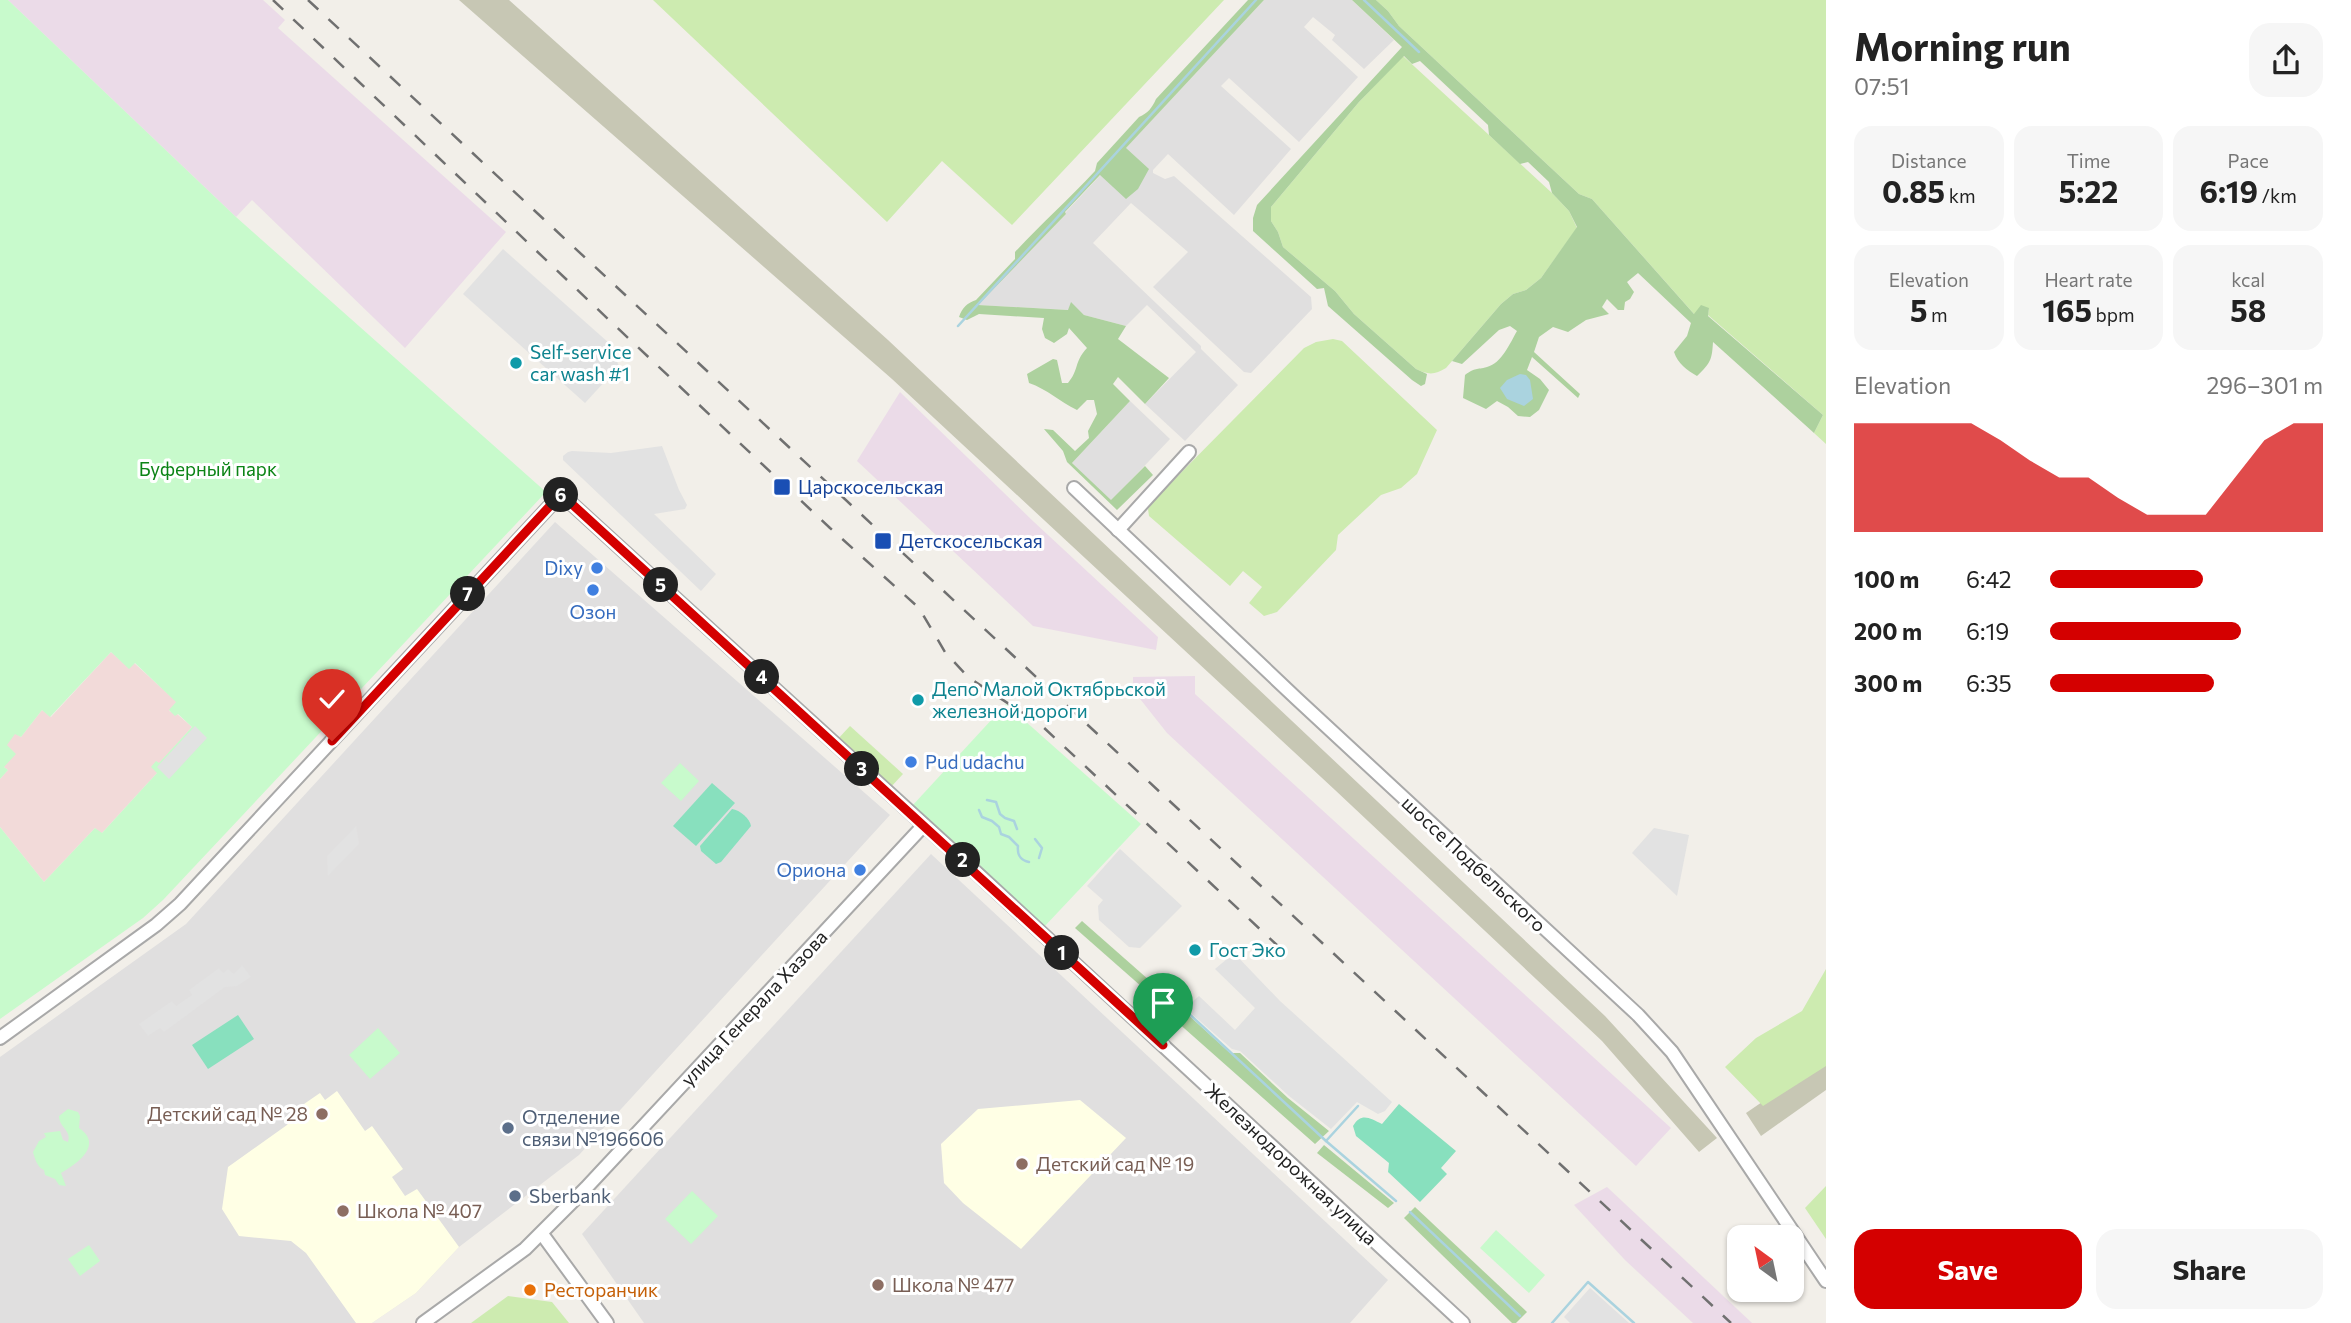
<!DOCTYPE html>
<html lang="en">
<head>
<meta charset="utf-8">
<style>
  :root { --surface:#fff; --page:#f6f6f6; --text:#222; --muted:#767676; --accent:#d40000 }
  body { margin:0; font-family:Commissioner,sans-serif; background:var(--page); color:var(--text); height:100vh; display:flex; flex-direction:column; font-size:26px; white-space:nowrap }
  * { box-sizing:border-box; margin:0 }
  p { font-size:23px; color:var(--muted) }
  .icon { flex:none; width:38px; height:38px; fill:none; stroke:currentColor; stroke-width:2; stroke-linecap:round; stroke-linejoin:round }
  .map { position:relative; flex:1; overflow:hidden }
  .drawer { display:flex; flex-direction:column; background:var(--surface); width:525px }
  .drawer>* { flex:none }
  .needle { width:46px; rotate:327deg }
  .buttons { position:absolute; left:1727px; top:1225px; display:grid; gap:14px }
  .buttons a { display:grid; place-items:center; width:77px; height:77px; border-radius:14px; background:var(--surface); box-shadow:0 2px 5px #0004; font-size:35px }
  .pin { position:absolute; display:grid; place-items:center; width:60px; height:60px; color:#fff; margin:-72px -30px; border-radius:50% 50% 50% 0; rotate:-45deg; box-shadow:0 0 7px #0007 }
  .pin .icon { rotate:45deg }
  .km { position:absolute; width:35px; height:35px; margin:-18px; border-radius:50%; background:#222; color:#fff; font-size:19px; line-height:35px; text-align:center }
  .round { display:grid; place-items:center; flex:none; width:74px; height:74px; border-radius:21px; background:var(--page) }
  .overview { display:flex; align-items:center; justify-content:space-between; height:119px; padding:0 28px }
  h1 { font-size:38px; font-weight:700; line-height:52px }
  .metrics { display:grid; grid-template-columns:repeat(3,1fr); gap:10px; height:119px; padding:7px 28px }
  .metrics div { display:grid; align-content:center; border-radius:18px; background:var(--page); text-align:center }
  .metrics b { font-size:30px; font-weight:700 }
  .metrics small { font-size:19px; font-weight:400 }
  .metrics p { font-size:19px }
  .chart { height:196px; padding:14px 28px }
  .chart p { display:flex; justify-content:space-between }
  .chart svg { width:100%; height:126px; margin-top:7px; fill:var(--accent); opacity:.7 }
  .primary-button { display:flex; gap:14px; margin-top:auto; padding:14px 28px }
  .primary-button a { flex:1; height:80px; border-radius:21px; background:var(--accent); color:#fff; font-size:28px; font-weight:700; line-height:80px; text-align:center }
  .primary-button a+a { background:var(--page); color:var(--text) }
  ul { padding:0 28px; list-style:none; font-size:23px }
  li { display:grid; grid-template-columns:112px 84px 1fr; align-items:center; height:52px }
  li i { height:18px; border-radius:9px; background:var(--accent) }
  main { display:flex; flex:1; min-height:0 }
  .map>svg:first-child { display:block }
</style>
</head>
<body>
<main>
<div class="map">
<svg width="1826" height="1323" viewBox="0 0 1826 1323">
  <rect width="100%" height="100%" fill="#f2efe9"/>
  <!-- residential -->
  <g fill="#e0dfdf">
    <polygon points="1264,0 1352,0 1394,40 1364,69 1332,40 1335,35 1313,17 1304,27 1358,77 1299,142 1229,78 1221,86 1291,149 1234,215 1168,154 1153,170 1153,173 1165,179 1174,176 1311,297 1312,309 1251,373 1244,372 1153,287 1188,252 1131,203 1093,243 1201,346 1201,349 1238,385 1185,441 1145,404 1196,352 1147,305 1126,326 1084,315 1071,303 1069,310 977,305 1066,214 1065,213"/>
    <polygon points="1130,401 1170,439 1111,501 1072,463"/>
    <polygon points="555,522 890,815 579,1155 459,1247 416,1293 372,1323 0,1323 0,1057 186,924"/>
    <polygon points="931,854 1388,1280 1350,1323 644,1323 582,1234"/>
  </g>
  <!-- commercial -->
  <polygon fill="#f2dad9" points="111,652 129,668 134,663 177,702 169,711 177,714 192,727 159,764 157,773 101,834 95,828 44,882 0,827 0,779 8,770 4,767 6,745 15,733 21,737 42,710 51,717"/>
  <!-- industrial -->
  <g fill="#ebdbe8">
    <polygon points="8,0 263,0 285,20 278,28 506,232 405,348 252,200 236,217"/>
    <polygon points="900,392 1034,522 1158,637 1156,650 1033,626 857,461"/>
    <polygon points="1195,676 1195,694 1671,1128 1636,1166 1167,733 1133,690 1133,677"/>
    <polygon points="1607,1187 1752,1323 1693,1323 1625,1260 1574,1205"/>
  </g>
  <!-- education -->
  <g fill="#ffffe5">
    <polygon points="337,1091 365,1131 372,1126 403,1169 392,1177 405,1196 417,1189 459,1247 416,1293 372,1323 356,1323 306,1253 291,1241 239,1236 222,1209 228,1167 287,1125 291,1119 288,1115 320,1093 325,1100"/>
    <polygon points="1080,1100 1126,1138 1021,1249 963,1203 944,1183 941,1144 978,1109"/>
  </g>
  <!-- construction -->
  <g fill="#c7c7b4">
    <polygon points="459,0 509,0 888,340 1605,1016 1717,1138 1699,1152 1602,1041 1335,790 892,379"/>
    <polygon points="1826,1058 1826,1090 1761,1136 1746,1113"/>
  </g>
  <!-- grass -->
  <g fill="#cdebb0">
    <polygon points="653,0 1224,0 1012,225 942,161 887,222"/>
    <polygon points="1376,0 1826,0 1826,444 1814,433 1823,415 1708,315 1709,308 1695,315 1592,199 1579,194 1399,26 1388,11"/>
    <path d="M1403,56L1552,193L1569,211L1577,228L1541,278L1526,290L1513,294L1501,304L1446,368C1435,375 1428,375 1416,369L1354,314L1335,291L1283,247L1278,232L1271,221V207L1359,102Z"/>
    <polygon points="1333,339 1342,341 1437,430 1417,474 1401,488 1381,495 1338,535 1336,550 1277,612 1264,616 1249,603 1262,587 1243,571 1230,586 1149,516 1148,509 1154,500 1304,348 1316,342"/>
    <polygon points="850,726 903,774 889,789 836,741"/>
    <polygon points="1826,969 1826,1066 1763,1106 1725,1067 1756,1038 1802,1011"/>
    <polygon points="1826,1186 1826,1239 1805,1208"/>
    <polygon points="508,1296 552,1302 569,1323 471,1323"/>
  </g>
  <!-- forest -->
  <g fill="#add19e">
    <path d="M1248,0H1264L1126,148L1149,169L1138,189L1126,199L1100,175L1065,212L1066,214L978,305L1068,310L1071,302L1084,315L1126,326L1118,339L1169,378L1145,404L1118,377L1113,384L1130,401L1072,463L1111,500L1145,466L1153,475L1117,510L1067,462L1063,451L1044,429L1053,430L1075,451L1089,438L1088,431L1097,414L1094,400H1087L1077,410C1060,402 1047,389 1029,383L1027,374L1053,359L1057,360L1062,383H1068C1079,370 1074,362 1087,348L1069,328L1067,334L1054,343L1045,338L1042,329L1044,318L979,314L967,320L959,317C962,308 967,303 976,300L1015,259V252C1041,224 1069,199 1095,171L1097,163L1139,117C1148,113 1152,108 1156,99Z"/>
    <path d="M1352,0H1376L1388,11L1399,26L1579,194L1592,199L1694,314L1701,305L1709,308L1708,316L1823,415L1814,433L1713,342C1712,359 1711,363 1697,376C1687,370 1678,364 1674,352L1687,336L1691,323L1638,273L1627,282L1634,292L1630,299L1625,302L1624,310H1618L1607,299L1602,307L1609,314L1586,320L1568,332L1553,327L1539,337L1534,352L1580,394L1578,398L1532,357L1527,370L1540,379L1549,390L1539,410L1530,417L1518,416L1508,407L1497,401L1486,409L1463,398L1465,375C1476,367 1476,370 1487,367C1502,363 1510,343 1517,331L1510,326L1499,330L1462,364L1452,361L1501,304L1513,294L1526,290L1541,278L1577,227L1569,211L1552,193L1549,182L1528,162L1520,164L1489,135L1488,125L1420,61L1412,64L1404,56L1359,102L1271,207V221L1278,232L1283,247L1335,291L1354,314L1416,369L1427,374L1425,384L1421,386L1412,380L1328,306L1324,288L1317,289L1253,231V218L1257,205L1402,47Z"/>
    <polygon points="1082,921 1174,1002 1167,1009 1075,928"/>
    <polygon points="1184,1011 1230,1053 1240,1053 1288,1098 1329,1131 1315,1144 1176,1021"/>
    <polygon points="1324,1145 1394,1203 1388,1208 1317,1153"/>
    <polygon points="1415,1207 1527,1312 1516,1323 1512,1323 1404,1218"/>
  </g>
  <!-- park -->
  <g fill="#c8facc">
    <polygon points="0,0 8,0 236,217 546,492 163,900 143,918 0,1019 0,827 44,882 95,828 102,833 157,773 151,767 156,761 159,763 192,727 178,714 175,716 169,710 176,702 135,663 129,669 111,652 50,717 42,710 21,737 15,734 7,745 16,754 4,767 8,770 0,779"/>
    <polygon points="1006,704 1141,824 1044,927 912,806"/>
    <polygon points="680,763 699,781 681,801 661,783"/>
    <polygon points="378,1028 400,1053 370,1079 349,1055"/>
    <path d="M68,1109L78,1112L80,1116L79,1128C104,1145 77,1164 61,1173L66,1186L59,1185L55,1179L45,1175L44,1170C37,1167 35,1159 33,1152L39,1141L46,1137L44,1133L60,1131L63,1140L68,1142C72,1131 59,1127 59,1116Z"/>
    <polygon points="692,1191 718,1216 691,1244 665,1219"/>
    <polygon points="1496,1230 1545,1275 1529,1293 1480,1248"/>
    <polygon points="89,1245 100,1261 80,1276 68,1259"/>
  </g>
  <!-- pitch -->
  <g fill="#88e0be">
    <polygon points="712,783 735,803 696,846 673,826"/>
    <path d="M732,809C740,810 750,819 751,826L721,862L716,864L701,851L700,846Z"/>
    <polygon points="238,1015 254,1039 208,1069 192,1045"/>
    <path d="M1399,1104L1456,1151L1441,1168L1447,1174L1420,1202L1388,1172L1389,1163L1356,1136L1353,1126C1361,1112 1370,1118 1382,1124Z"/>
  </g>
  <!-- parking -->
  <g fill="#e2e2e2">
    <polygon points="503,249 609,343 619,366 585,403 463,294"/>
    <polygon points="662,446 679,490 687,505 685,509 654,514 716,574 701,591 563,460 563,456 568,452 572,451 611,453"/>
    <polygon points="195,726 207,738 169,779 157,767"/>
    <polygon points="356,826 359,844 328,876 327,856"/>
    <polygon points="1654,828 1689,835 1677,896 1632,853"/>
    <polygon points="1120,849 1182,906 1140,948 1129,947 1099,920 1098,906 1103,900 1087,886"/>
    <polygon points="1234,953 1280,1001 1392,1102 1385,1111 1378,1114 1357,1102 1331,1129 1289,1096 1240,1051 1232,1049 1185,1008 1199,996 1235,1030 1255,1008 1215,969"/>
    <polygon points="242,965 251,977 237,986 225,987 164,1032 160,1028 148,1036 139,1024 172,1001 176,1006 192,995 189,990 219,968 223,973 228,969 234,974"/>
    <polygon points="1590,1288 1629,1323 1570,1323 1564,1317"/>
  </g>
  <!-- water -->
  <polygon fill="#aad3df" points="1520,374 1526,375 1530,380 1533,399 1524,406 1507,399 1500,388 1507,380"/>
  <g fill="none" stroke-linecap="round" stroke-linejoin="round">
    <!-- stream -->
    <g stroke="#aad3df" stroke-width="2.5">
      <polyline points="1364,0 1419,52"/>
      <polyline points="958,326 1256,0"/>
      <polyline points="987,800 996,802 1000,814 1005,818 1014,821 1017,829"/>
      <path d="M979,810L982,817L992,821L999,827L1001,834L1009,837L1018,846C1017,855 1020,860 1029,862"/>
      <polyline points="1035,839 1042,848 1039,858"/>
      <polyline points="1185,1010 1326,1141 1396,1201"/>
      <polyline points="1326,1141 1358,1106"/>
      <polyline points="1410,1212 1520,1316"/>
      <polyline points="1552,1323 1588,1282 1634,1323"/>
    </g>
    <!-- minor casing -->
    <g stroke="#a9a9a9" stroke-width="16">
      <g id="minor">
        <polyline points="1074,488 1297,699 1638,1015 1672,1052 1826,1281"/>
        <polyline points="1118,530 1189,452"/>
        <polyline points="0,1038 156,925 180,904 561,494 968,865 1463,1323"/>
        <polyline points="542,1234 607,1323"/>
        <polyline points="423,1323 525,1249 586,1188 924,825"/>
      </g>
    </g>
    <!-- minor -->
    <use href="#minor" stroke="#fff" stroke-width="12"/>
    <!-- rail -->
    <g stroke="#707070" stroke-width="2.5" stroke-dasharray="14 14" stroke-linecap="butt">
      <polyline points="273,0 608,319 830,528 919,608 945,652 968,677 1041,725 1278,946"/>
      <polyline points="308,0 1731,1323"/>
    </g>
  </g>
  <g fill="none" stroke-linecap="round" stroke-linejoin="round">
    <!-- route casing -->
    <g stroke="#fff" stroke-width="14">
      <polyline id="route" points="332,741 561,494 1163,1045"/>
    </g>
    <!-- route -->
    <use href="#route" stroke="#d40000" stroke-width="9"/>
  </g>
  <!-- markers -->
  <g fill="#0f9aa8" stroke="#fff" stroke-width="2.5">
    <circle cx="516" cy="363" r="7"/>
    <circle cx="918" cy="700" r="7"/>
    <circle cx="1195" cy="950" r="7"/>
  </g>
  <g fill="#1a4fb4" stroke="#fff" stroke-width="2.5">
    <rect x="773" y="478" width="18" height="18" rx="3.5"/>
    <rect x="874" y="532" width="18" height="18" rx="3.5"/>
  </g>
  <g fill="#3f7fe0" stroke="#fff" stroke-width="2.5">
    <circle cx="597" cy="568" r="7"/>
    <circle cx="593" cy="590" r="7"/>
    <circle cx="911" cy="762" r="7"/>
    <circle cx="860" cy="870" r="7"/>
  </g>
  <g fill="#8d6e63" stroke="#fff" stroke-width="2.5">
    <circle cx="322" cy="1114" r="7"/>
    <circle cx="1022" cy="1164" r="7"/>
    <circle cx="343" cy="1211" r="7"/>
    <circle cx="878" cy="1285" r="7"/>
  </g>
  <g fill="#5c6f8a" stroke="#fff" stroke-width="2.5">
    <circle cx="508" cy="1128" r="7"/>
    <circle cx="515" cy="1196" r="7"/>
  </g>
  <circle fill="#e8710a" stroke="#fff" stroke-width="2.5" cx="530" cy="1290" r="7"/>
  <g text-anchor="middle" stroke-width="6" stroke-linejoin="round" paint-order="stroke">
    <!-- culture labels -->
    <g font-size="19" fill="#0d838f" stroke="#fff" text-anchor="start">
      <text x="530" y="359">Self-service<tspan x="530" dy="22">car wash #1</tspan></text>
      <text x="932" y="696">Депо Малой Октябрьской<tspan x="932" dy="22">железной дороги</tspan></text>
      <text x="1209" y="957">Гост Эко</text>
    </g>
    <!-- park labels -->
    <g font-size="19" fill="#0c8416" stroke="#fff">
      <text x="208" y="476">Буферный парк</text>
    </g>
    <!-- transit labels -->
    <g font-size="19" fill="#164399" stroke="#fff" text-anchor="start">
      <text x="798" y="494">Царскосельская</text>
      <text x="899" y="548">Детскосельская</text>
    </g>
    <!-- shop labels -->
    <g font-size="19" fill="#366cbe" stroke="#fff" text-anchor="end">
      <text x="583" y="575">Dixy</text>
      <text x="593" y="619" text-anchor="middle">Озон</text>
      <text x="925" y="769" text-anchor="start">Pud udachu</text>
      <text x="846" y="877">Ориона</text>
    </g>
    <!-- street labels -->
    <g font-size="19" fill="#222" stroke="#fff">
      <text transform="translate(1474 864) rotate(43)" y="7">шоссе Подбельского</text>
      <text transform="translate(754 1008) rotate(-47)" y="7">улица Генерала Хазова</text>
      <text transform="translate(1291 1164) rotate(43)" y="7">Железнодорожная улица</text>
    </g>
    <!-- education labels -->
    <g font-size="19" fill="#785e54" stroke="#fff" text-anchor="start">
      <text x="308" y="1121" text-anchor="end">Детский сад № 28</text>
      <text x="1036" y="1171">Детский сад № 19</text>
      <text x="357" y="1218">Школа № 407</text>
      <text x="892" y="1292">Школа № 477</text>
    </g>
    <!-- service labels -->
    <g font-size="19" fill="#4e5e75" stroke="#fff" text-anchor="start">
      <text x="522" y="1124">Отделение<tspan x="522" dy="22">связи №196606</tspan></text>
      <text x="529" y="1203">Sberbank</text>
    </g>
    <!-- food labels -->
    <g font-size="19" fill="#c56008" stroke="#fff" text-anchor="start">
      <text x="544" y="1297">Ресторанчик</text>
    </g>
  </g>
</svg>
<div class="buttons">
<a><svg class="needle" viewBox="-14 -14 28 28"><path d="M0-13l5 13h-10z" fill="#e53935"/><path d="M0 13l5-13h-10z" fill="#767676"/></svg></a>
</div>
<div class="pin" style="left:1163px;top:1045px;background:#1e9e55"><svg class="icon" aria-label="arrive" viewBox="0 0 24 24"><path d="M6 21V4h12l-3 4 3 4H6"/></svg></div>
<div class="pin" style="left:332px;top:741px;background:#d93025"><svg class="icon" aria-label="check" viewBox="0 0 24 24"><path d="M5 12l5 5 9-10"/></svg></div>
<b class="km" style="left:1062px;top:953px">1</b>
<b class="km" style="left:963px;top:860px">2</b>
<b class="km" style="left:862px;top:769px">3</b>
<b class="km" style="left:762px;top:677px">4</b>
<b class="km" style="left:661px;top:585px">5</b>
<b class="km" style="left:561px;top:495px">6</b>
<b class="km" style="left:468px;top:594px">7</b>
</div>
<section class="drawer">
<div class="overview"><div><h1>Morning run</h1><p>07:51</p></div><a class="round"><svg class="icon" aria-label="share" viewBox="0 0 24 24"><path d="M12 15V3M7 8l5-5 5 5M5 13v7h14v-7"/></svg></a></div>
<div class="metrics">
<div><p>Distance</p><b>0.85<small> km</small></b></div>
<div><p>Time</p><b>5:22</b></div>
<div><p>Pace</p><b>6:19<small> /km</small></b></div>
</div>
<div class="metrics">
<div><p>Elevation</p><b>5<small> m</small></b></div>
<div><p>Heart rate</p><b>165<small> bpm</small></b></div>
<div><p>kcal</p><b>58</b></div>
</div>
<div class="chart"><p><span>Elevation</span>296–301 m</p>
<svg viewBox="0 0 160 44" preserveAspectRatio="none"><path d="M0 44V6L10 6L20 6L30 6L40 6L50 12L60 19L70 25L80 25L90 32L100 38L110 38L120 38L130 25L140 12L150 6L160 6V44z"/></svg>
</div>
<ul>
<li><b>100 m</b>6:42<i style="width:56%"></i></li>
<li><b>200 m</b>6:19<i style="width:70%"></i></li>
<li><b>300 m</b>6:35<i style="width:60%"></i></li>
</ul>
<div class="primary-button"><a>Save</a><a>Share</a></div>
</section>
</main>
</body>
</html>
